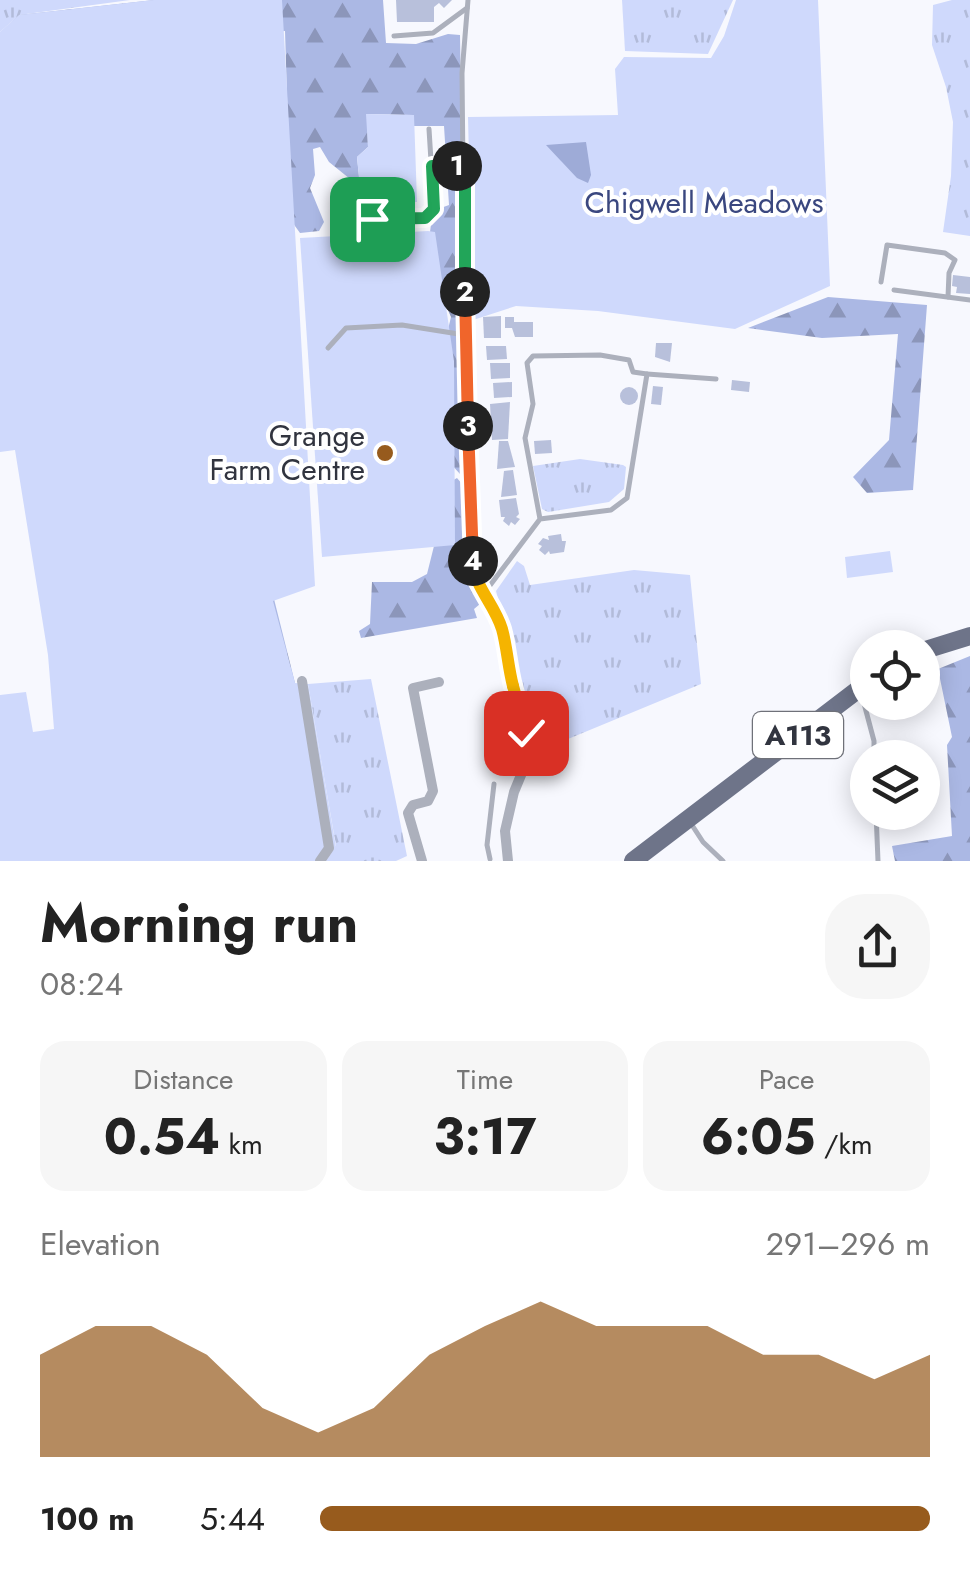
<!DOCTYPE html>
<html lang="en">
<head>
<meta charset="utf-8">
<style>
  :root { --surface:#fff; --page:#f6f6f6; --text:#222; --muted:#767676; --accent:#975b1d }
  body { margin:0; font-family:Jost,sans-serif; background:var(--page); color:var(--text); height:100vh; display:flex; flex-direction:column; font-size:38px; white-space:nowrap }
  * { box-sizing:border-box; margin:0 }
  p { font-size:32px; color:var(--muted) }
  .icon { flex:none; width:55px; height:55px; fill:none; stroke:currentColor; stroke-width:2; stroke-linecap:round; stroke-linejoin:round }
  .map { position:relative; height:861px; overflow:hidden }
  .drawer { display:flex; flex-direction:column; background:var(--surface); flex:1 }
  .drawer>* { flex:none }
  .buttons { position:absolute; left:850px; top:630px; display:grid; gap:20px }
  .buttons a { display:grid; place-items:center; width:90px; height:90px; border-radius:50%; background:var(--surface); box-shadow:0 5px 25px #0003; font-size:50px }
  .pin { position:absolute; display:grid; place-items:center; width:85px; height:85px; color:#fff; margin:-42px; border-radius:20px; box-shadow:0 5px 15px #0006 }
  .km { position:absolute; width:50px; height:50px; margin:-25px; border-radius:50%; background:#222; color:#fff; font-size:28px; line-height:50px; text-align:center }
  .round { display:grid; place-items:center; flex:none; width:105px; height:105px; border-radius:40px; background:var(--page) }
  .headline { display:flex; align-items:center; justify-content:space-between; height:170px; padding:0 40px }
  h1 { font-size:55px; font-weight:700; line-height:75px }
  .stats { display:grid; grid-template-columns:repeat(3,1fr); gap:15px; height:170px; padding:10px 40px }
  .stats div { display:grid; align-content:center; border-radius:25px; background:var(--page); text-align:center }
  .stats b { font-size:50px; font-weight:700 }
  .stats small { font-size:28px; font-weight:400 }
  .stats p { font-size:28px }
  .chart { height:280px; padding:20px 40px }
  .chart p { display:flex; justify-content:space-between }
  .chart svg { width:100%; height:180px; margin-top:10px; fill:var(--accent); opacity:.7 }
  ul { padding:0 40px; list-style:none; font-size:32px }
  li { display:grid; grid-template-columns:160px 120px 1fr; align-items:center; height:75px }
  li i { height:25px; border-radius:12px; background:var(--accent) }
  .map>svg:first-child { display:block }
</style>
</head>
<body>
<div class="map">
<svg width="970" height="861" viewBox="0 0 970 861">
  <defs>
    <pattern id="grass-tufts" width="24" height="20" patternUnits="userSpaceOnUse" patternTransform="scale(2.5)"><rect width="24" height="20" fill="#cfd9fc"/><path d="M3 7l-1-3M5 7V3M7 7l1-3M15 17l-1-3M17 17v-4M19 17l1-3" fill="none" stroke="#b2bbd9"/></pattern>
    <pattern id="forest-firs" width="22" height="20" patternUnits="userSpaceOnUse" patternTransform="scale(2.5)"><rect width="22" height="20" fill="#abb8e4"/><path d="M5 1l3.5 6h-7zM16 11l3.5 6h-7z" fill="#8c96ba"/></pattern>
  </defs>
  <rect width="100%" height="100%" fill="#f7f8fe"/>
  <!-- grass -->
  <g fill="url(#grass-tufts)">
    <polygon points="0,0 130,0 19,15 0,32"/>
    <polygon points="622,0 733,0 708,54 625,51"/>
    <polygon points="952,0 970,0 970,236 943,232 951,176 953,122 946,87 932,45 933,5"/>
    <polygon points="580,459 623,465 626,467 624,489 609,502 548,512 542,509 533,466"/>
    <polygon points="517,561 524,566 530,585 634,570 690,575 701,684 539,751 496,591"/>
    <polygon points="371,679 407,856 396,861 326,861 336,846 308,684"/>
  </g>
  <!-- forest -->
  <g fill="url(#forest-firs)" fill-rule="evenodd">
    <path d="M154,0H383L386,43L416,44L448,34L460,35L467,471L460,474L450,463L442,387L427,367L402,359L405,352L415,350L447,365L445,342L451,317L434,279L436,264L430,232L432,217L438,209L449,205L444,126H414L413,115L367,114L368,147L357,157L360,187L329,162L320,147L313,149L315,175L310,188L324,222L319,231L300,233L290,219L289,182L87,201L88,386L147,380L196,610L273,595L295,683L214,699L177,644L131,399L11,424L15,449L0,451V404L67,395L69,216L44,40L0,35V33L19,15ZM285,31L289,161L93,177L76,46Z"/>
    <polygon points="828,297 927,305 913,490 867,493 853,477 889,440 898,334 822,338 748,328"/>
    <polygon points="472,313 481,547 473,547 467,315"/>
    <polygon points="457,478 468,491 471,579 468,585 480,604 474,609 477,618 361,638 359,631 370,624 372,582 412,582 427,574 450,482"/>
    <polygon points="970,656 970,861 895,861 892,846 952,836 947,745 952,737 938,669"/>
  </g>
  <!-- green -->
  <g fill="#cfd9fc">
    <polygon points="154,0 282,0 315,586 273,601 295,683 308,684 336,847 326,861 0,861 0,695 26,692 33,732 54,729 48,655 15,450 0,452 0,32 19,15"/>
    <polygon points="736,0 818,0 830,286 735,329 598,311 516,306 473,320 468,117 618,115 615,69 624,57 711,58 724,36"/>
    <polygon points="366,114 414,115 417,202 372,203 360,187 357,157 368,147"/>
    <polygon points="428,231 435,232 454,361 455,545 322,557 300,238"/>
    <polygon points="890,551 893,572 847,578 845,557"/>
  </g>
  <!-- water -->
  <polygon fill="#9eabd7" points="586,142 591,175 588,183 577,178 546,145"/>
  <!-- building -->
  <g fill="#b8c0db">
    <polygon points="396,0 452,0 444,8 439,3 434,7 434,22 397,22"/>
    <polygon points="953,275 970,277 970,294 956,293 957,287 952,286"/>
    <polygon points="501,316 501,338 484,338 483,317"/>
    <polygon points="505,317 514,317 514,322 533,322 533,337 515,337 512,328 505,328"/>
    <polygon points="656,343 672,343 670,362 655,357"/>
    <polygon points="486,346 506,346 507,359 487,360"/>
    <polygon points="490,363 510,363 510,378 491,379"/>
    <polygon points="732,380 750,382 749,392 731,390"/>
    <polygon points="512,382 512,397 494,398 493,383"/>
    <polygon points="653,386 663,387 661,405 651,404"/>
    <circle cx="629" cy="396" r="9"/>
    <polygon points="510,402 508,439 492,440 490,404"/>
    <polygon points="551,440 552,453 535,454 534,441"/>
    <polygon points="499,441 508,441 515,467 497,469"/>
    <polygon points="513,470 517,495 501,497 504,471"/>
    <polygon points="516,498 519,514 516,517 520,519 515,525 511,522 509,526 503,521 505,517 501,517 499,500"/>
    <polygon points="561,534 562,541 566,541 564,552 550,554 549,551 545,555 539,550 542,546 538,544 543,538 549,540 548,536"/>
  </g>
  <g fill="none" stroke-linecap="round" stroke-linejoin="round">
    <!-- lane -->
    <g stroke="#acb0bc" stroke-width="5">
      <polyline points="468,0 462,73 465,362 473,574"/>
      <polyline points="394,36 433,33 467,8"/>
      <polyline points="432,167 463,165"/>
      <polyline points="372,219 425,218 434,209 429,129"/>
      <polyline points="881,282 887,245 945,253 955,260 949,273 948,297"/>
      <polyline points="894,290 970,300"/>
      <polyline points="328,348 346,328 402,325 465,335"/>
      <polyline points="647,374 716,379"/>
      <polyline points="485,592 540,519 611,510 627,498 647,374 633,372 629,360 600,355 533,356 527,363 533,404 525,438 540,519"/>
      <polyline points="861,692 874,741 874,758"/>
      <polyline points="876,812 878,861"/>
      <polyline points="690,822 703,842 723,861"/>
      <polyline points="490,859 487,845 494,784"/>
    </g>
    <!-- street -->
    <g stroke="#acb0bc" stroke-width="10">
      <polyline points="473,577 485,592 501,627 508,665 526,733 526,763 514,792 505,831 508,861"/>
      <polyline points="302,681 329,848 320,861"/>
      <polyline points="422,861 408,813 413,805 428,801 433,791 413,688 439,682"/>
    </g>
    <!-- primary -->
    <g stroke="#6e7489" stroke-width="18">
      <polyline points="922,651 970,636"/>
      <polyline points="633,861 868,682"/>
    </g>
  </g>
  <g fill="none" stroke-linecap="round" stroke-linejoin="round">
    <!-- split-1 casing -->
    <g stroke="#fff" stroke-width="20">
      <polyline id="split-1" points="372,219 425,218 434,209 432,166 457,166"/>
    </g>
    <!-- split-2 casing -->
    <g stroke="#fff" stroke-width="20">
      <polyline id="split-2" points="457,166 465,165 465,292"/>
    </g>
    <!-- split-3 casing -->
    <g stroke="#fff" stroke-width="20">
      <polyline id="split-3" points="465,292 468,426"/>
    </g>
    <!-- split-4 casing -->
    <g stroke="#fff" stroke-width="20">
      <polyline id="split-4" points="468,426 473,561"/>
    </g>
    <!-- split-5 casing -->
    <g stroke="#fff" stroke-width="20">
      <path id="split-5" d="M473,561C474,587 494,603 502,629C507,647 508,667 513,686"/>
    </g>
    <!-- split-6 casing -->
    <g stroke="#fff" stroke-width="20">
      <polyline id="split-6" points="513,686 526,733"/>
    </g>
    <!-- split-1 -->
    <use href="#split-1" stroke="#22a559" stroke-width="12"/>
    <!-- split-2 -->
    <use href="#split-2" stroke="#22a559" stroke-width="12"/>
    <!-- split-3 -->
    <use href="#split-3" stroke="#f0652b" stroke-width="12"/>
    <!-- split-4 -->
    <use href="#split-4" stroke="#f0652b" stroke-width="12"/>
    <!-- split-5 -->
    <use href="#split-5" stroke="#f5b400" stroke-width="12"/>
    <!-- split-6 -->
    <use href="#split-6" stroke="#f5b400" stroke-width="12"/>
  </g>
  <!-- markers -->
  <circle fill="#975b1d" stroke="#fff" stroke-width="4" cx="385" cy="453" r="10"/>
  <g text-anchor="middle" stroke-width="8" stroke-linejoin="round" paint-order="stroke">
    <!-- shield labels -->
    <rect fill="#fff" stroke="#6f7179" stroke-width="2.5" x="753" y="712" width="90" height="46" rx="8"/>
    <g font-size="28" font-weight="bold" fill="#31343f">
      <text x="798" y="745">A113</text>
    </g>
    <!-- park labels -->
    <g font-size="30" fill="#3a477f" stroke="#fff">
      <text x="704" y="213">Chigwell Meadows</text>
    </g>
    <!-- poi labels -->
    <g font-size="30" fill="#31343f" stroke="#fff" text-anchor="end">
      <text x="365" y="446">Grange<tspan x="365" dy="34">Farm Centre</tspan></text>
    </g>
  </g>
</svg>
<div class="buttons">
<a><svg class="icon" aria-label="locate" viewBox="0 0 24 24"><circle cx="12" cy="12" r="6"/><path d="M12 2v4M12 18v4M2 12h4M18 12h4"/></svg></a>
<a><svg class="icon" aria-label="layers" viewBox="0 0 24 24"><path d="M12 4l9 5-9 5-9-5zM3 14l9 5 9-5"/></svg></a>
</div>
<div class="pin" style="left:372px;top:219px;background:#1e9e55"><svg class="icon" aria-label="arrive" viewBox="0 0 24 24"><path d="M6 21V4h12l-3 4 3 4H6"/></svg></div>
<div class="pin" style="left:526px;top:733px;background:#d93025"><svg class="icon" aria-label="check" viewBox="0 0 24 24"><path d="M5 12l5 5 9-10"/></svg></div>
<b class="km" style="left:457px;top:166px">1</b>
<b class="km" style="left:465px;top:292px">2</b>
<b class="km" style="left:468px;top:426px">3</b>
<b class="km" style="left:473px;top:561px">4</b>
</div>
<section class="drawer">
<div class="headline"><div><h1>Morning run</h1><p>08:24</p></div><a class="round"><svg class="icon" aria-label="share" viewBox="0 0 24 24"><path d="M12 15V3M7 8l5-5 5 5M5 13v7h14v-7"/></svg></a></div>
<div class="stats">
<div><p>Distance</p><b>0.54<small> km</small></b></div>
<div><p>Time</p><b>3:17</b></div>
<div><p>Pace</p><b>6:05<small> /km</small></b></div>
</div>
<div class="chart"><p><span>Elevation</span>291–296 m</p>
<svg viewBox="0 0 160 44" preserveAspectRatio="none"><path d="M0 44V19L10 12L20 12L30 19L40 32L50 38L60 32L70 19L80 12L90 6L100 12L110 12L120 12L130 19L140 19L150 25L160 19V44z"/></svg>
</div>
<ul>
<li><b>100 m</b>5:44<i style="width:100%"></i></li>
</ul>
</section>
</body>
</html>
